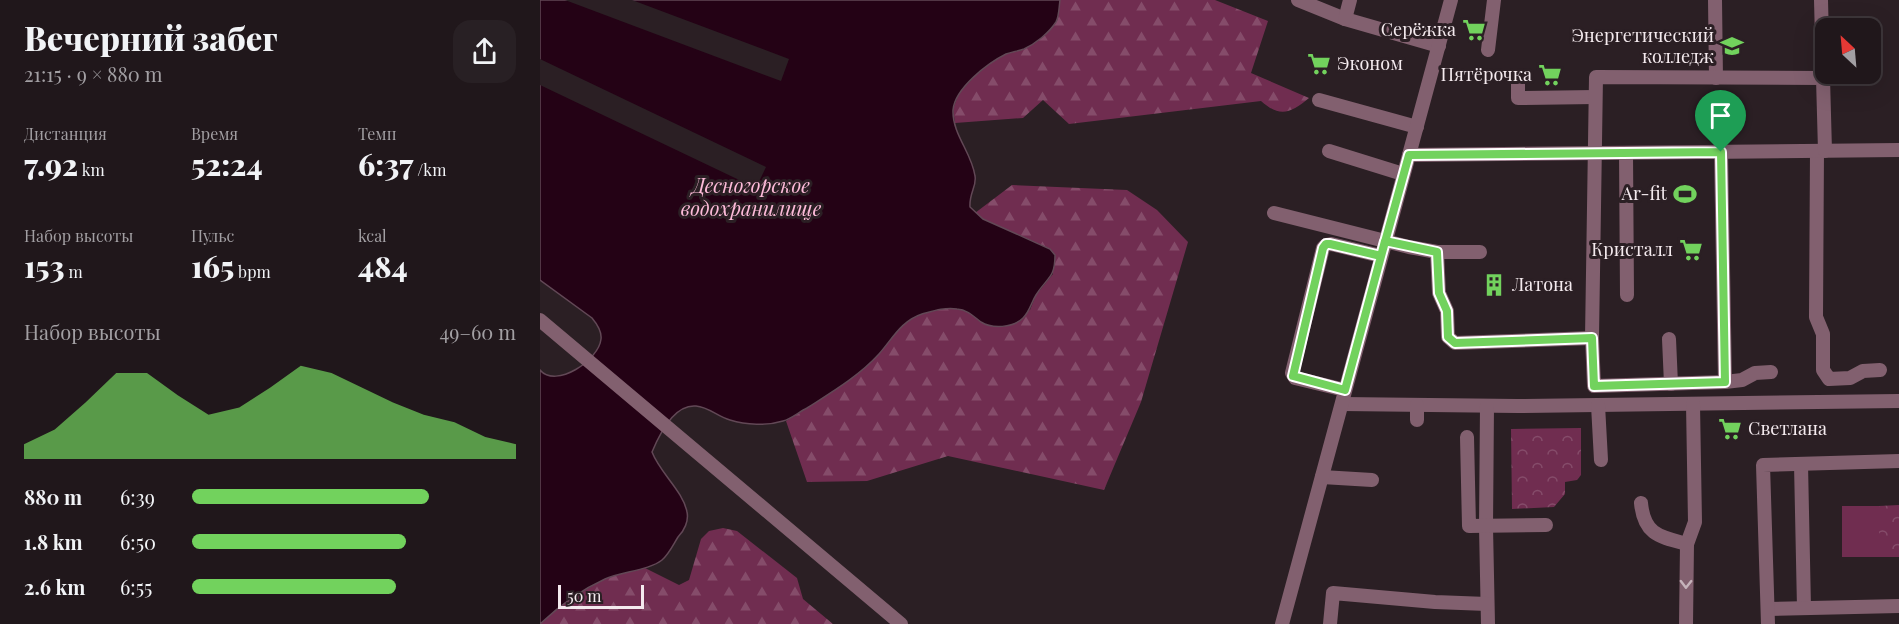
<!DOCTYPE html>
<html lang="ru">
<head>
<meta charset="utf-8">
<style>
  :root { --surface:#20171b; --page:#282024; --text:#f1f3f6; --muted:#a29fa3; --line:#3d363a; --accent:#72d25d }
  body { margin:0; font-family:"Playfair Display",serif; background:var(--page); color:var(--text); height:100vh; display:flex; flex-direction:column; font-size:22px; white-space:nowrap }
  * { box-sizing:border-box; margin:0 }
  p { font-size:20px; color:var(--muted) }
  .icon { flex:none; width:33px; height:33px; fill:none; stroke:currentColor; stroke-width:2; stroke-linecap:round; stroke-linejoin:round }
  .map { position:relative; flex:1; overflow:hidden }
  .details { display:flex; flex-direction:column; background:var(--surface); width:540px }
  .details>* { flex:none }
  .needle { width:39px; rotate:334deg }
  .tools { position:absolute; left:1275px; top:18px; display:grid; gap:12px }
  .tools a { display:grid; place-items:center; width:66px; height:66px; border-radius:12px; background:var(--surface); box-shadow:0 6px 24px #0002,0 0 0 2px var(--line); font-size:30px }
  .scale { position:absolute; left:18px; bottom:15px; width:86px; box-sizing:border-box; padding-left:6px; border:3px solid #f4eaee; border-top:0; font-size:16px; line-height:21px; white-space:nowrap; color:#f4eaee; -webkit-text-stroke:4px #2b1f24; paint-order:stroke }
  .pin { position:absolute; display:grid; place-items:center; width:51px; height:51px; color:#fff; margin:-62px -26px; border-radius:50% 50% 50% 0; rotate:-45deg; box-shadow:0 0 6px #0007 }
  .pin .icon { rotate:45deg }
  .round { display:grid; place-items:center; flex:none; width:63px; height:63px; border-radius:18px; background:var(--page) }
  .head { display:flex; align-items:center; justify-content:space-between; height:102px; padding:0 24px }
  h1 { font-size:33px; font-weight:800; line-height:45px }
  .stats { display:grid; grid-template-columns:repeat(3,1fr); gap:9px; height:102px; padding:6px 24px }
  .stats div { display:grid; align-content:center }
  .stats b { font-size:30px; font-weight:800 }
  .stats small { font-size:16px; font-weight:400 }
  .stats p { font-size:16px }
  .chart { height:168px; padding:12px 24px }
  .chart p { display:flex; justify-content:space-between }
  .chart svg { width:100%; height:108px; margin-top:6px; fill:var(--accent); opacity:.7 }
  ul { padding:0 24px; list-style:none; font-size:20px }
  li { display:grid; grid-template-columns:96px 72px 1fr; align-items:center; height:45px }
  li i { height:15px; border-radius:8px; background:var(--accent) }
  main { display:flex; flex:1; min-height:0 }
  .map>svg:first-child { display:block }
</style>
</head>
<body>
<main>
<section class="details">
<div class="head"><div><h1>Вечерний забег</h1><p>21:15 · 9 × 880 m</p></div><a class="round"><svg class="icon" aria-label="share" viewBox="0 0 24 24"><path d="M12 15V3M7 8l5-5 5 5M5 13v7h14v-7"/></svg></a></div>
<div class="stats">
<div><p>Дистанция</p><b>7.92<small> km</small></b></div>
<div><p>Время</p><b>52:24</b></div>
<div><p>Темп</p><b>6:37<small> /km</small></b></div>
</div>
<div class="stats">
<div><p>Набор высоты</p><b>153<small> m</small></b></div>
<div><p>Пульс</p><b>165<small> bpm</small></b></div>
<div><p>kcal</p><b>484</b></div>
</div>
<div class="chart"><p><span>Набор высоты</span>49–60 m</p>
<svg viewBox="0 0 160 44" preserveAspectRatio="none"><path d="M0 44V38L10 32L20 21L30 9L40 9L50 18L60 26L70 23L80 15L90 6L100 9L110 15L120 21L130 26L140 29L150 35L160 38V44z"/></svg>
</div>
<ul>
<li><b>880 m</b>6:39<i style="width:73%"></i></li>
<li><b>1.8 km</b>6:50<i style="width:66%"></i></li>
<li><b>2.6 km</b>6:55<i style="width:63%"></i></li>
</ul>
</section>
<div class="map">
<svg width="1359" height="624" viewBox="0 0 1359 624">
  <defs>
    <pattern id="forest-firs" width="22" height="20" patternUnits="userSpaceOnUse" patternTransform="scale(1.5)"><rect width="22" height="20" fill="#702d50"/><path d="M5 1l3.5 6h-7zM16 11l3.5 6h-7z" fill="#854c6a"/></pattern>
    <pattern id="park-crowns" width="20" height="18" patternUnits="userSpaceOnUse" patternTransform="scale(1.5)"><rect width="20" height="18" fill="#702d50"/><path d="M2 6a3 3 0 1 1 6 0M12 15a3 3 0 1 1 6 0" fill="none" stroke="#854c6a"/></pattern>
  </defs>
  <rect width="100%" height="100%" fill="#2b1f24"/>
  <!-- grass -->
  <rect fill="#702d50" x="1302" y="506" width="37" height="51"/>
  <!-- forest -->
  <g fill="url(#forest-firs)">
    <path d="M520,0H675L728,21L711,73L769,98C751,113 740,118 721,101L529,124L503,100L483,118L415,123L413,109L419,93L435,76L451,63L468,53L485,49L517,21Z"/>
    <path d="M472,185L587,190L617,210L648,242L601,402L564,490L408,456L327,481L267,482L246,421C270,405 296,391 319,373C337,359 347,336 366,322C381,310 413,303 431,313C435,316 438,320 442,322L490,310L496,295L513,274L510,249L443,219L435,213Z"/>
    <polygon points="183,528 197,531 257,578 263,599 293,624 0,624 20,605 64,579 89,570 105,568 139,585 149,580 161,539 169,531"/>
  </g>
  <!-- park -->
  <g fill="url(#park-crowns)">
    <polygon points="1041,428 1041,475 1037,480 1025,482 1025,494 1014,507 972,509 971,429"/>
    <polygon points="1359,505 1359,557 1339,557 1339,506"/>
  </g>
  <!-- water -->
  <path fill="#240215" stroke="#624856" stroke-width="1.5" d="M0,0H520C519,7 519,17 516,22C509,33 495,44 484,49C478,51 472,52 466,54C448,63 415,88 413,110C412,134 432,153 435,176C437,186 429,193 430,207L443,219L510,249L515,255C515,279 507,277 496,295C491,303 490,311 483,318C473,328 452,329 441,322C433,316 428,310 417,309C405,307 393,311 382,314C361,321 353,338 339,354C319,376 292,392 267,408C259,412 251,419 243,421C227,426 206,425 190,420C178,417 169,407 156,406C134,404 119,435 112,452C120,473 143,491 147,512C149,521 144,531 138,537C133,545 129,554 122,560C110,570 80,572 65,579C41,590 19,606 0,624V370C16,389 59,360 61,339C62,331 57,324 52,318L0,280Z"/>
  <!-- pier -->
  <g fill="#2b1f24">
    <polygon points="25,0 92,0 249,59 241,81"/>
    <polygon points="0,59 226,167 216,188 0,85"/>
  </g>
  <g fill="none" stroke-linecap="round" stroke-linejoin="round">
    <!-- minor -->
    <g stroke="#82606f" stroke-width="14">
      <polyline points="758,0 805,19 899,46"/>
      <polyline points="1175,0 1176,78"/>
      <polyline points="1281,0 1283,78"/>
      <polyline points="805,19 810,0"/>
      <polyline points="948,50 954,0"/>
      <polyline points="978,82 978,98 1055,97"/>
      <polyline points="779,100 877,127"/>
      <polyline points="789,151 863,174"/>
      <polyline points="1277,151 1276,317 1283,334 1283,370 1289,379 1310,378 1323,371 1340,370"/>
      <polyline points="1181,152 1185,382"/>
      <polyline points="1086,153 1087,295"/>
      <polyline points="869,155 1359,150"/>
      <polyline points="734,213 869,247 897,252 940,252"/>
      <polyline points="897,252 899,293 907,311 908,337 915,343 1052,338"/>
      <polyline points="0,320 361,624"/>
      <polyline points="1129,339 1131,384"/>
      <polyline points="1231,372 1215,373 1202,380 1185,382 1054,386 1052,338 1056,77 1283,78 1285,151"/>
      <polyline points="805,390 755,378 752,373 783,248 786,245 791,244 841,256"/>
      <polyline points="802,404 977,406 1359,401"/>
      <polyline points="877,405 877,420"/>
      <polyline points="1058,405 1061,460"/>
      <polyline points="947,406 946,527 948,624"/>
      <polyline points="927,437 929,526 1006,525"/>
      <polyline points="1261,464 1264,608"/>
      <polyline points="782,477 832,480"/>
      <path d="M1101,503C1104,535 1120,537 1147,544"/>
      <polyline points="1228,609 1359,606"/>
      <polyline points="742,624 911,0"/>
      <polyline points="790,624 793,593 895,602 947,604"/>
      <polyline points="1146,624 1147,544 1155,522 1153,404"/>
      <polyline points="1228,624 1223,465 1359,461"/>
    </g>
  </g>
  <!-- one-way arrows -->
  <defs><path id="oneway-chevron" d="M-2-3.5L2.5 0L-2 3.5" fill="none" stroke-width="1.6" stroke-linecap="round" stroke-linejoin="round" transform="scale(1.5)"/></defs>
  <use stroke="#c6b3bb" href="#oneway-chevron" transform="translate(1146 584) rotate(91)"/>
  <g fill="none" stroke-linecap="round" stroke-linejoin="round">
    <!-- route casing -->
    <g stroke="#fff" stroke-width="12">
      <path id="route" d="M1181,152L869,155C847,233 826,312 805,390L753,376L783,248L786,244H790L841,256L845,241L897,252L899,293L907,311L908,337L915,343L1052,338L1054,386L1185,382L1181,152"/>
    </g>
    <!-- route -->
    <use href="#route" stroke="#72d25d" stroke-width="8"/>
  </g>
  <!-- icons -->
  <defs>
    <g id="supermarket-bare" transform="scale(1.8)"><path d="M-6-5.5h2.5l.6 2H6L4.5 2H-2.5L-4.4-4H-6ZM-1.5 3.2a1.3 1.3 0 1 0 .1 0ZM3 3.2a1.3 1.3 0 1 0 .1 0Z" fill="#72d25d" stroke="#2b1f24" stroke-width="2.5" paint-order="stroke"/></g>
    <g id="university-bare" transform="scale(1.8)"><path d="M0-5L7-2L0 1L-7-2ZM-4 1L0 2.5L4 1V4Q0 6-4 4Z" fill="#72d25d" stroke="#2b1f24" stroke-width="2.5" paint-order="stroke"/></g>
    <g id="stadium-bare" transform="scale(1.8)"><path d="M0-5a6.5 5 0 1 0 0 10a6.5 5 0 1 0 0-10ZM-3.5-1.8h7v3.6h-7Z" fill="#72d25d" stroke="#2b1f24" stroke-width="2.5" paint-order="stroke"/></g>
    <g id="building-bare" transform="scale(1.8)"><path d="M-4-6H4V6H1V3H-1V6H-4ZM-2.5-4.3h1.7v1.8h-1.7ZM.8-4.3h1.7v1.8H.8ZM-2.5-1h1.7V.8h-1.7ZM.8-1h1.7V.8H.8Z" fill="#72d25d" stroke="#2b1f24" stroke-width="2.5" paint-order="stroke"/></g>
  </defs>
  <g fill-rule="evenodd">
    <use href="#supermarket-bare" x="934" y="30"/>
    <use href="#university-bare" x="1192" y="46"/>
    <use href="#supermarket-bare" x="779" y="64"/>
    <use href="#supermarket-bare" x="1010" y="75"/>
    <use href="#stadium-bare" x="1145" y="194"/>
    <use href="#supermarket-bare" x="1151" y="250"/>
    <use href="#building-bare" x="954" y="285"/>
    <use href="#supermarket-bare" x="1190" y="429"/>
  </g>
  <g text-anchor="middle" stroke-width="6" stroke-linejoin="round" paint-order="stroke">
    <!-- poi labels -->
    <g font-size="18" fill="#f4eaee" stroke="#2b1f24" text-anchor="end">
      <text x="916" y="36">Серёжка</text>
      <text x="1174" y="42">Энергетический<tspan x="1174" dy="21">колледж</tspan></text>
      <text x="797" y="70" text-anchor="start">Эконом</text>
      <text x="992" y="81">Пятёрочка</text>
      <text x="1127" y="200">Ar-fit</text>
      <text x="1133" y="256">Кристалл</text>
      <text x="972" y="291" text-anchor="start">Латона</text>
      <text x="1208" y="435" text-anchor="start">Светлана</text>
    </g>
    <!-- water labels -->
    <g font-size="20" font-style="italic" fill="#fdbbd9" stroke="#2b1f24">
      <text x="211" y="193">Десногорское<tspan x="211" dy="23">водохранилище</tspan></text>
    </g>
  </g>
</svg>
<div class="tools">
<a><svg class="needle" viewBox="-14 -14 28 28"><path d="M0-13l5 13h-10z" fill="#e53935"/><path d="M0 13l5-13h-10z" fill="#a29fa3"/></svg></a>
</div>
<div class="scale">50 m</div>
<div class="pin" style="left:1181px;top:152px;background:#1e9e55"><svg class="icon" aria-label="arrive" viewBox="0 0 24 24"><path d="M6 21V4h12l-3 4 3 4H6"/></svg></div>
</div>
</main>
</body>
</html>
